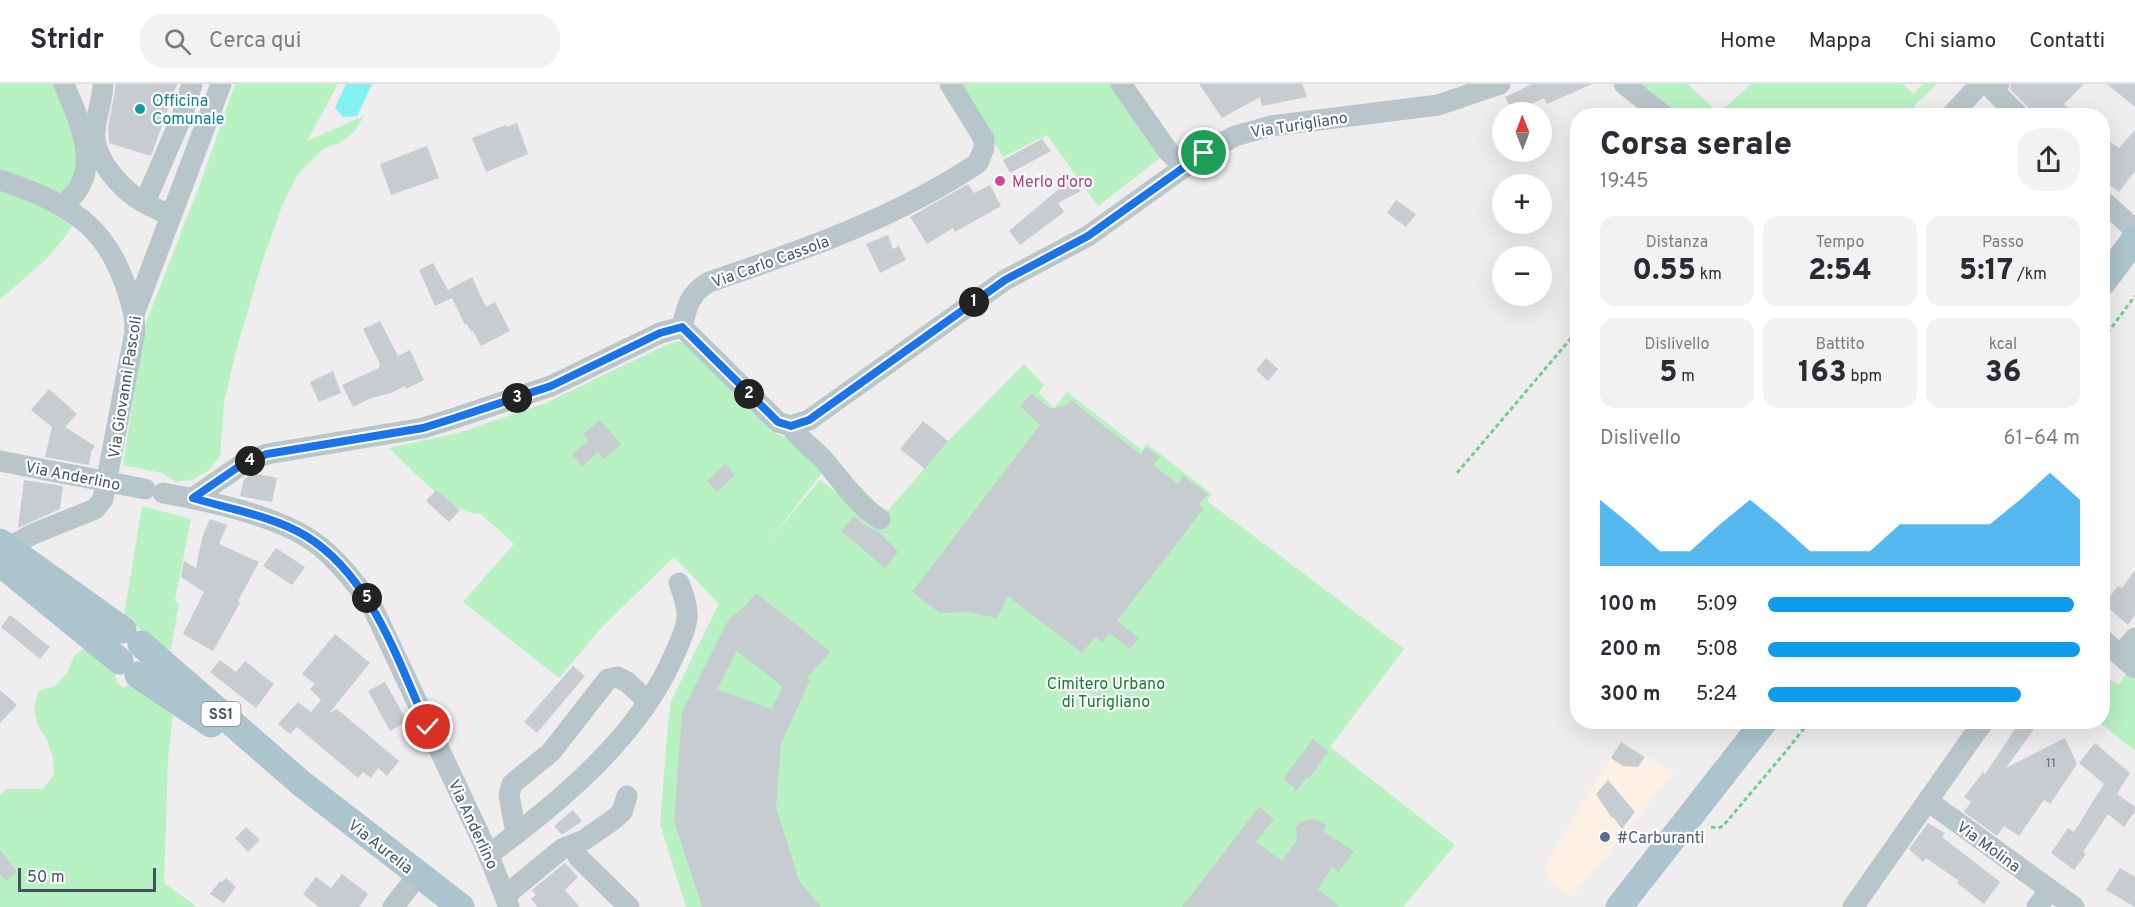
<!DOCTYPE html>
<html lang="it">
<head>
<meta charset="utf-8">
<style>
  :root { --surface:#fff; --page:#f2f2f3; --text:#2b2b33; --muted:#7c7c81; --line:#e1e1e2; --accent:#0e9cea }
  body { margin:0; font-family:Overpass,sans-serif; background:var(--page); color:var(--text); height:100vh; display:flex; flex-direction:column; font-size:22px; white-space:nowrap }
  * { box-sizing:border-box; margin:0 }
  p { font-size:20px; color:var(--muted) }
  .icon { flex:none; width:33px; height:33px; fill:none; stroke:currentColor; stroke-width:2; stroke-linecap:round; stroke-linejoin:round }
  .map { position:relative; flex:1; overflow:hidden }
  .side { position:absolute; left:1570px; top:24px; width:540px; height:621px; display:flex; flex-direction:column; background:var(--surface); border-radius:24px; box-shadow:0 6px 24px #0002 }
  .side>* { flex:none }
  .needle { width:39px; rotate:359deg }
  .fabs { position:absolute; left:1492px; top:18px; display:grid; gap:12px }
  .fabs a { display:grid; place-items:center; width:60px; height:60px; border-radius:50%; background:var(--surface); box-shadow:0 6px 24px #0002; font-size:30px }
  .scale { position:absolute; left:18px; bottom:15px; width:138px; box-sizing:border-box; padding-left:6px; border:3px solid #44565c; border-top:0; font-size:16px; line-height:21px; white-space:nowrap; color:#44565c; -webkit-text-stroke:4px #fff; paint-order:stroke }
  .pin { position:absolute; display:grid; place-items:center; width:51px; height:51px; color:#fff; margin:-26px; border:3px solid #fff; border-radius:50%; box-shadow:0 2px 6px #0007 }
  .km { position:absolute; width:30px; height:30px; margin:-15px; border-radius:50%; background:#222; color:#fff; font-size:16px; line-height:30px; text-align:center }
  .round { display:grid; place-items:center; flex:none; width:63px; height:63px; border-radius:24px; background:var(--page) }
  .headline { display:flex; align-items:center; justify-content:space-between; height:102px; padding:0 30px }
  h1 { font-size:33px; font-weight:800; line-height:45px }
  .stats { display:grid; grid-template-columns:repeat(3,1fr); gap:9px; height:102px; padding:6px 30px }
  .stats div { display:grid; align-content:center; border-radius:15px; background:var(--page); text-align:center }
  .stats b { font-size:30px; font-weight:800 }
  .stats small { font-size:16px; font-weight:400 }
  .stats p { font-size:16px }
  .chart { height:168px; padding:12px 30px }
  .chart p { display:flex; justify-content:space-between }
  .chart svg { width:100%; height:108px; margin-top:6px; fill:var(--accent); opacity:.7 }
  ul { padding:0 30px; list-style:none; font-size:20px }
  li { display:grid; grid-template-columns:96px 72px 1fr; align-items:center; height:45px }
  li i { height:15px; border-radius:8px; background:var(--accent) }
  header { display:flex; align-items:center; gap:36px; box-sizing:border-box; height:84px; padding:0 30px; background:var(--surface); border-bottom:2px solid var(--line) }
  header strong { font-size:28px }
  nav { display:flex; gap:33px; margin-inline-start:auto; font-size:21px }
  .search { width:420px; height:54px; background:var(--page); display:flex; align-items:center; gap:15px; box-sizing:border-box; padding:0 21px; border-radius:24px; color:var(--muted); font-size:22px }
  .map>svg:first-child { display:block }
</style>
</head>
<body>
<header>
<strong>Stridr</strong>
<div class="search"><svg class="icon" aria-label="search" viewBox="0 0 24 24"><circle cx="10" cy="10" r="6"/><path d="M15 15l6 6"/></svg>Cerca qui</div>
<nav><a>Home</a><a>Mappa</a><a>Chi siamo</a><a>Contatti</a></nav>
</header>
<div class="map">
<svg width="2135" height="823" viewBox="0 0 2135 823">
  <rect width="100%" height="100%" fill="#f0edee"/>
  <!-- commercial -->
  <polygon fill="#fdf1e5" points="1621,658 1674,688 1572,813 1550,798 1545,781"/>
  <!-- green -->
  <g fill="#b8f1c2">
    <polygon points="0,0 57,0 81,77 65,114 0,88"/>
    <polygon points="235,0 338,0 307,57 364,32 354,48 340,59 323,65 298,90 282,122 261,182 236,267 224,319 220,372 209,386 194,395 176,398 162,389 123,381 144,244 202,95"/>
    <polygon points="960,0 1113,0 1164,71 1098,122 1047,51 1003,73"/>
    <polygon points="1641,0 1688,0 1715,26 1720,28 1751,0 1902,0 1914,10 1923,0 1937,0 1914,22 1923,32 1847,32 1843,29 1835,32 1682,31"/>
    <path d="M0,104L35,115L73,141C53,172 28,192 0,215Z"/>
    <path d="M678,257L690,261L734,309L777,350L796,357L825,385L771,454L820,396L839,410L855,397L886,429L948,357L1024,280L1044,301L1039,309L1054,324L1067,308L1142,366L1147,360L1212,410L1207,417L1404,565L1330,663L1455,761L1403,823H686L660,740L668,639L671,617L719,520L674,473L602,543L559,594L463,518L514,460L481,430C452,431 411,384 389,364L458,349L546,319L666,261Z"/>
    <polygon points="142,422 191,435 175,516 179,520 171,565 165,565 124,532"/>
    <polygon points="88,562 113,583 117,599 124,604 132,600 173,629 168,675 164,799 197,823 0,823 0,711 7,705 43,705 54,691 53,673 47,656 38,642 34,625 38,607 55,602 67,589 74,572"/>
    <polygon points="2127,588 2135,596 2135,667 2099,638 2103,638 2103,606 2111,596 2119,601"/>
  </g>
  <!-- water -->
  <polygon fill="#82f1f1" points="346,0 372,0 357,32 343,33 335,24"/>
  <!-- building -->
  <g fill="#c7ccd1" fill-rule="evenodd">
    <polygon points="116,0 177,0 151,72 109,59 108,44"/>
    <polygon points="1199,0 1302,0 1307,13 1262,22 1260,13 1222,34"/>
    <polygon points="1532,0 1592,0 1547,20 1544,14 1513,28 1505,13"/>
    <polygon points="2011,0 2084,0 2064,20 2077,32 2031,32 2028,23 2010,5"/>
    <polygon points="2107,0 2135,0 2135,23"/>
    <polygon points="517,39 528,70 486,88 472,54 506,41 507,43"/>
    <polygon points="2135,46 2135,87 2119,108 2103,96 2103,53 2119,64"/>
    <polygon points="1042,55 1051,67 1010,89 1003,76"/>
    <polygon points="427,62 439,94 391,111 380,80"/>
    <polygon points="1072,94 1081,107 1058,119 1064,128 1020,161 1009,147"/>
    <polygon points="968,100 974,109 990,101 1001,122 955,148 953,144 927,160 910,133"/>
    <polygon points="1396,116 1416,130 1406,143 1387,129"/>
    <polygon points="888,151 893,165 899,162 906,176 880,189 866,160"/>
    <polygon points="433,179 448,206 472,193 486,223 495,218 510,247 481,262 473,247 471,248 467,240 465,241 452,214 435,222 419,186"/>
    <polygon points="380,237 398,272 410,266 424,296 406,305 405,302 391,309 371,314 353,323 342,301 379,284 380,280 363,245"/>
    <polygon points="1266,274 1278,285 1268,297 1256,286"/>
    <polygon points="333,287 341,309 319,318 310,298"/>
    <polygon points="49,305 77,330 65,343 95,362 91,368 89,381 45,373 52,343 31,326"/>
    <polygon points="1032,309 1050,325 1067,321 1071,316 1141,371 1146,363 1160,373 1153,381 1178,400 1183,392 1208,410 1199,420 1204,424 1117,537 1139,554 1130,565 1109,549 1102,558 1095,553 1082,569 1008,512 997,534 968,528 940,529 912,508 1040,341 1020,322"/>
    <polygon points="600,336 621,360 604,375 598,368 582,382 572,370 588,357 583,350"/>
    <polygon points="923,337 948,357 925,385 900,365"/>
    <polygon points="725,380 735,391 717,408 707,397"/>
    <polygon points="254,389 277,394 272,418 240,412 244,395"/>
    <polygon points="24,396 63,402 60,425 18,444"/>
    <polygon points="436,406 460,426 449,438 426,417"/>
    <polygon points="854,432 863,440 879,448 898,468 885,484 841,447"/>
    <polygon points="210,435 227,441 219,460 259,478 238,517 240,519 213,567 183,550 204,508 181,493 184,477 196,484 202,454"/>
    <polygon points="276,464 305,483 292,501 263,482"/>
    <polygon points="2135,486 2135,531 2128,541 2104,520 2118,502 2122,504"/>
    <path d="M756,509L831,568L807,593L810,596L781,660L776,723L799,797L821,823H702L674,736L682,628L729,535L744,523ZM737,567L783,603L771,625L717,605Z"/>
    <polygon points="10,531 50,563 40,575 1,543"/>
    <polygon points="335,550 370,579 329,629 337,625 399,677 387,692 378,684 371,694 363,688 358,694 297,643 290,650 278,640 298,618 311,628 321,616 310,605 315,600 302,590"/>
    <polygon points="220,576 236,588 245,577 274,600 256,624 210,588"/>
    <polygon points="573,582 585,592 537,649 524,638"/>
    <polygon points="385,598 407,637 390,647 368,607"/>
    <polygon points="0,606 17,621 0,639"/>
    <polygon points="2020,638 2039,638 2006,684 2065,654 2077,680 2050,720 2044,716 2019,752 2004,742 1997,752 1964,728 1971,718 1964,713 1983,688 1985,690"/>
    <polygon points="1313,655 1328,667 1309,695 1307,693 1294,710 1294,704 1283,695"/>
    <polygon points="1621,658 1645,673 1638,683 1623,682 1611,674"/>
    <polygon points="2095,659 2130,689 2117,710 2135,723 2135,727 2124,743 2108,730 2083,768 2086,770 2074,786 2051,769 2068,744 2074,748 2104,700 2079,679"/>
    <polygon points="1608,696 1635,728 1622,745 1613,733 1612,734 1596,710"/>
    <polygon points="1259,723 1274,735 1256,758 1282,777 1297,756 1296,743 1300,738 1314,735 1327,742 1323,747 1354,767 1339,788 1332,783 1318,805 1340,823 1182,823"/>
    <polygon points="573,726 582,737 562,751 554,742"/>
    <polygon points="1928,739 1945,749 1942,753 2000,798 1984,820 1957,799 1959,797 1926,774 1923,778 1909,765"/>
    <polygon points="246,743 260,756 248,768 235,754"/>
    <polygon points="0,766 17,788 6,797 0,790"/>
    <polygon points="565,779 578,793 565,806 580,823 538,823 531,815 536,811 532,806"/>
    <polygon points="2120,784 2135,793 2135,823 2106,806"/>
    <polygon points="342,790 368,810 359,823 319,823 303,810 316,793 331,804"/>
    <polygon points="226,794 236,803 224,819 210,810 220,797 222,798"/>
  </g>
  <g fill="none" stroke-linecap="round" stroke-linejoin="round">
    <!-- path -->
    <g stroke="#6ed18b" stroke-width="3" stroke-dasharray="4.5 3" stroke-linecap="butt">
      <polyline points="2103,255 2135,212"/>
      <polyline points="1457,389 1578,246"/>
      <polyline points="1711,743 1718,744 1723,742 1787,666 1809,638"/>
    </g>
    <!-- minor -->
    <g stroke="#b8c6cc" stroke-width="21">
      <path d="M103,0C103,18 93,39 95,55C97,77 120,103 138,115C148,122 160,126 171,132"/>
      <polyline points="1121,0 1168,67 1185,83"/>
      <polyline points="1624,0 1665,32"/>
      <polyline points="1999,0 1993,6 2019,32"/>
      <polyline points="1951,32 1980,0"/>
      <path d="M0,96C79,123 113,146 134,230"/>
      <polyline points="2103,117 2135,146"/>
      <polyline points="145,118 182,32 192,0"/>
      <path d="M62,121C106,91 80,39 64,0"/>
      <polyline points="682,243 778,338 791,342 809,336 1005,196 1088,152 1204,69 1235,52 1271,42 1438,21 1500,0"/>
      <path d="M791,342C799,356 813,364 824,376C842,397 856,420 880,435"/>
      <polyline points="0,377 145,405"/>
      <path d="M163,409C208,417 265,429 305,452C332,468 351,494 370,518L487,767L509,823"/>
      <path d="M193,414L244,379L267,370L423,344L455,334L551,302L660,249L682,243C687,222 689,210 709,198C801,167 896,134 978,79L984,64V55L950,0"/>
      <polyline points="10,476 9,463 33,450 95,425 103,415 135,248 134,230 221,0"/>
      <polyline points="2103,556 2135,584"/>
      <polyline points="2120,571 2135,554"/>
      <polyline points="1928,717 2074,823"/>
      <polyline points="516,749 509,711 512,700 551,668 608,595 617,593 627,598 648,617"/>
      <polyline points="572,762 579,774 629,823"/>
      <path d="M488,771C560,718 640,652 675,569C680,558 686,546 687,534C688,522 683,510 679,499"/>
      <polyline points="506,811 562,765 584,756 613,736 622,728 627,712"/>
      <polyline points="393,823 418,791"/>
      <polyline points="1853,823 1983,638"/>
      <polyline points="2037,823 2050,806"/>
    </g>
    <!-- major -->
    <g stroke="#abc4ce" stroke-width="27">
      <polyline points="2103,198 2135,155"/>
      <polyline points="0,458 123,546"/>
      <polyline points="0,479 120,577"/>
      <polyline points="141,560 302,700 461,823"/>
      <polyline points="138,591 211,640"/>
      <polyline points="1619,823 1764,638"/>
    </g>
  </g>
  <g fill="none" stroke-linecap="round" stroke-linejoin="round">
    <!-- route casing -->
    <g stroke="#fff" stroke-width="12">
      <path id="route" d="M428,643C397,576 372,493 306,452C273,432 229,425 193,414L244,379L267,370L423,344L455,334L551,302L660,249L682,243L778,338L791,342L809,336L1005,196L1088,152L1204,69"/>
    </g>
    <!-- route -->
    <use href="#route" stroke="#1a73e8" stroke-width="8"/>
  </g>
  <!-- markers -->
  <circle fill="#0f9aa8" stroke="#fff" stroke-width="2" cx="140" cy="25" r="6"/>
  <circle fill="#d1479c" stroke="#fff" stroke-width="2" cx="1000" cy="97" r="6"/>
  <circle fill="#5c6f8a" stroke="#fff" stroke-width="2" cx="1605" cy="753" r="6"/>
  <g text-anchor="middle" stroke-width="4.5" stroke-linejoin="round" paint-order="stroke">
    <!-- number labels -->
    <g font-size="14" fill="#657479">
      <text x="2051" y="683">11</text>
    </g>
    <!-- shield labels -->
    <rect fill="#fff" stroke="#7c898d" stroke-width="1.5" x="201.5" y="618" width="39" height="24" rx="4.5"/>
    <g font-size="15" font-weight="bold" fill="#44565c">
      <text x="221" y="635">SS1</text>
    </g>
    <!-- culture labels -->
    <g font-size="16" fill="#0d838f" stroke="#fff" text-anchor="start">
      <text x="152" y="22">Officina<tspan x="152" dy="18">Comunale</tspan></text>
    </g>
    <!-- street labels -->
    <g font-size="16" fill="#44565c" stroke="#fff">
      <text transform="translate(1299 40) rotate(-9)" y="6">Via Turigliano</text>
      <text transform="translate(770 177) rotate(-20)" y="6">Via Carlo Cassola</text>
      <text transform="translate(124 303) rotate(-81)" y="6">Via Giovanni Pascoli</text>
      <text transform="translate(73 391) rotate(11)" y="6">Via Anderlino</text>
      <text transform="translate(474 740) rotate(65)" y="6">Via Anderlino</text>
      <text transform="translate(381 762) rotate(38)" y="6">Via Aurelia</text>
      <text transform="translate(1989 762) rotate(36)" y="6">Via Molina</text>
    </g>
    <!-- hotel labels -->
    <g font-size="16" fill="#b23c85" stroke="#fff" text-anchor="start">
      <text x="1012" y="103">Merlo d'oro</text>
    </g>
    <!-- park labels -->
    <g font-size="16" fill="#118231" stroke="#fff">
      <text x="1106" y="605">Cimitero Urbano<tspan x="1106" dy="18">di Turigliano</tspan></text>
    </g>
    <!-- service labels -->
    <g font-size="16" fill="#4e5e75" stroke="#fff" text-anchor="start">
      <text x="1617" y="759">#Carburanti</text>
    </g>
  </g>
</svg>
<div class="fabs">
<a><svg class="needle" viewBox="-14 -14 28 28"><path d="M0-13l5 13h-10z" fill="#e53935"/><path d="M0 13l5-13h-10z" fill="#7c7c81"/></svg></a>
<a>+</a>
<a>−</a>
</div>
<div class="scale">50 m</div>
<div class="pin" style="left:1204px;top:69px;background:#1e9e55"><svg class="icon" aria-label="arrive" viewBox="0 0 24 24"><path d="M6 21V4h12l-3 4 3 4H6"/></svg></div>
<div class="pin" style="left:428px;top:643px;background:#d93025"><svg class="icon" aria-label="check" viewBox="0 0 24 24"><path d="M5 12l5 5 9-10"/></svg></div>
<b class="km" style="left:974px;top:218px">1</b>
<b class="km" style="left:749px;top:310px">2</b>
<b class="km" style="left:517px;top:314px">3</b>
<b class="km" style="left:250px;top:377px">4</b>
<b class="km" style="left:367px;top:514px">5</b>
<section class="side">
<div class="headline"><div><h1>Corsa serale</h1><p>19:45</p></div><a class="round"><svg class="icon" aria-label="share" viewBox="0 0 24 24"><path d="M12 15V3M7 8l5-5 5 5M5 13v7h14v-7"/></svg></a></div>
<div class="stats">
<div><p>Distanza</p><b>0.55<small> km</small></b></div>
<div><p>Tempo</p><b>2:54</b></div>
<div><p>Passo</p><b>5:17<small> /km</small></b></div>
</div>
<div class="stats">
<div><p>Dislivello</p><b>5<small> m</small></b></div>
<div><p>Battito</p><b>163<small> bpm</small></b></div>
<div><p>kcal</p><b>36</b></div>
</div>
<div class="chart"><p><span>Dislivello</span>61–64 m</p>
<svg viewBox="0 0 160 44" preserveAspectRatio="none"><path d="M0 44V17L10 27L20 38L30 38L40 27L50 17L60 27L70 38L80 38L90 38L100 27L110 27L120 27L130 27L140 17L150 6L160 17V44z"/></svg>
</div>
<ul>
<li><b>100 m</b>5:09<i style="width:98%"></i></li>
<li><b>200 m</b>5:08<i style="width:100%"></i></li>
<li><b>300 m</b>5:24<i style="width:81%"></i></li>
</ul>
</section>
</div>
</body>
</html>
